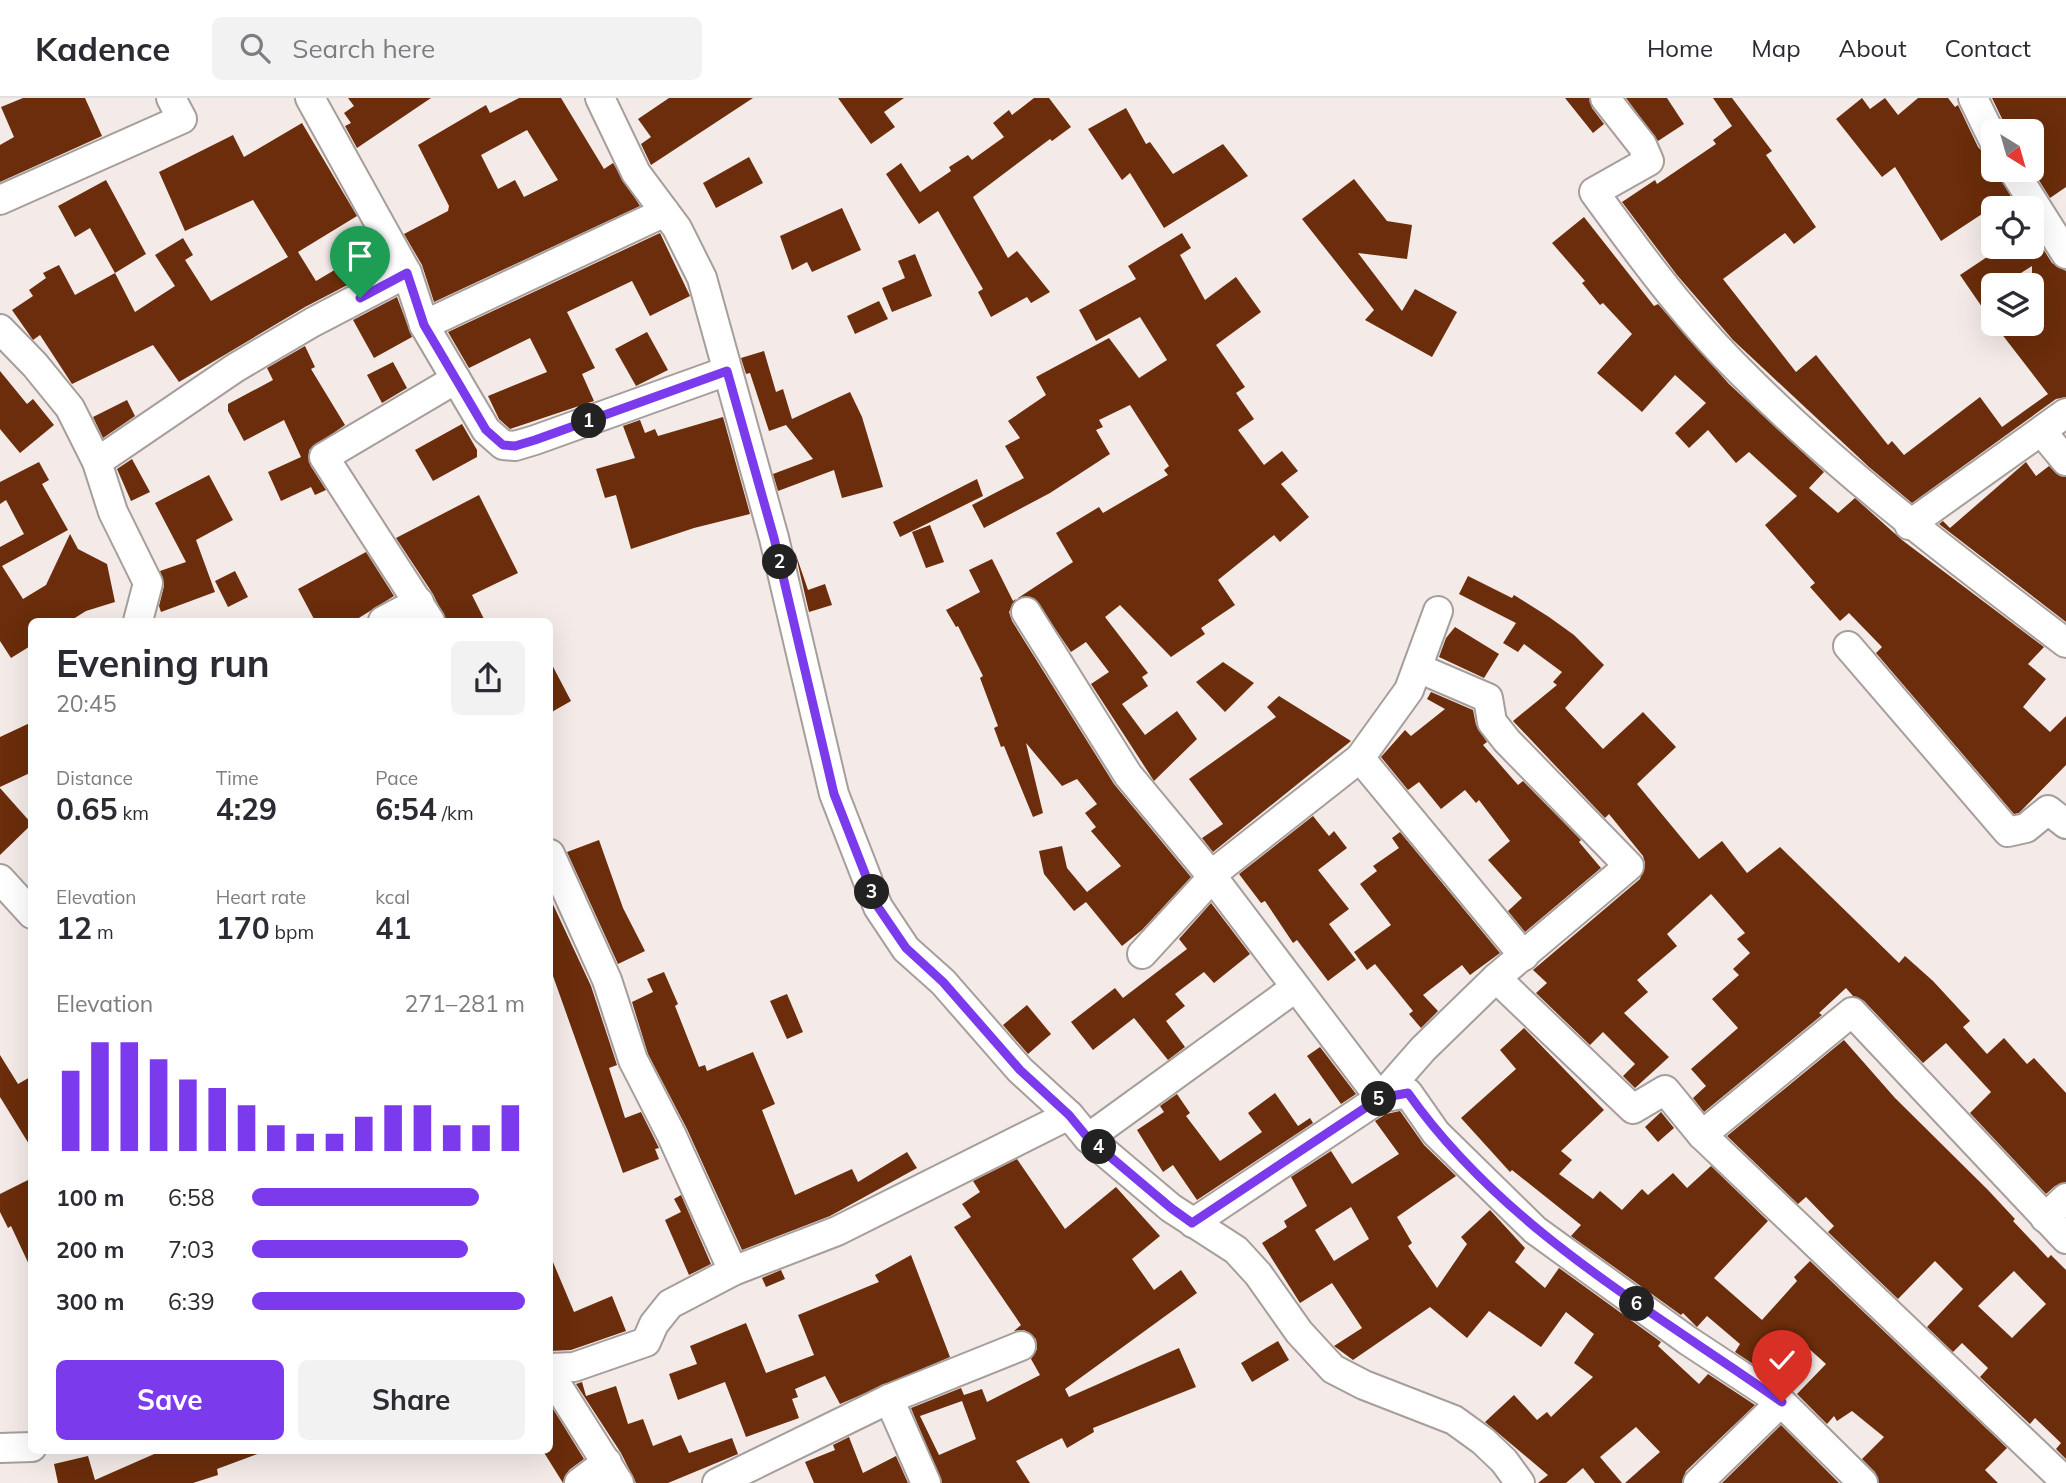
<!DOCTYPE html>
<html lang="en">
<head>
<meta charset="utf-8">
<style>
  :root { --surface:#fff; --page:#f2f2f3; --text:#2b2b33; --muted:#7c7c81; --line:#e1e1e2; --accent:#7c3aed }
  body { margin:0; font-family:Mulish,sans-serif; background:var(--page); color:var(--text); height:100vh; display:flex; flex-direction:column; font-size:26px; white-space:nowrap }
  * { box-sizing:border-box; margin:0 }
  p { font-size:23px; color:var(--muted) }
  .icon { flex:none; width:38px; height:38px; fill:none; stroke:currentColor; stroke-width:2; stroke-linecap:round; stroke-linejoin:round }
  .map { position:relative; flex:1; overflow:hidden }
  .panel { position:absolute; left:28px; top:520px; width:525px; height:836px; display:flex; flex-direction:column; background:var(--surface); border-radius:10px; box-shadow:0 7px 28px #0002 }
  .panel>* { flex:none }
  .needle { width:46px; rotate:143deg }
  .fabs { position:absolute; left:1981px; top:21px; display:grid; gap:14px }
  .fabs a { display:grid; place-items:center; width:63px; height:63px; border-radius:10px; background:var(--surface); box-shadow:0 7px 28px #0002; font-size:35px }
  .pin { position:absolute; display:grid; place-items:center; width:60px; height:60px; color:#fff; margin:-72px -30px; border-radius:50% 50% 50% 0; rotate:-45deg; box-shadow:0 0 7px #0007 }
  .pin .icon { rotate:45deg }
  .km { position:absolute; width:35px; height:35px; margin:-18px; border-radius:50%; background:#222; color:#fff; font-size:19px; line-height:35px; text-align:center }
  .round { display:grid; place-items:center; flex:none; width:74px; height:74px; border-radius:10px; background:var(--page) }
  .headline { display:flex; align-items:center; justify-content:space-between; height:119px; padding:0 28px }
  h1 { font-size:38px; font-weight:700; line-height:52px }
  .figures { display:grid; grid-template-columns:repeat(3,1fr); gap:10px; height:119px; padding:7px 28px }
  .figures div { display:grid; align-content:center }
  .figures b { font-size:30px; font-weight:700 }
  .figures small { font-size:19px; font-weight:400 }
  .figures p { font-size:19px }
  .chart { height:196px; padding:14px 28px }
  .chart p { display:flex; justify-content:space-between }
  .chart svg { width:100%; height:126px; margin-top:7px; stroke:var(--accent); stroke-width:6 }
  .action { display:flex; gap:14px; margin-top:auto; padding:14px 28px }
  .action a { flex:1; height:80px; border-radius:10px; background:var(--accent); color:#fff; font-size:28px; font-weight:700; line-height:80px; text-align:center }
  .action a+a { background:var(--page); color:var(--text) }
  ul { padding:0 28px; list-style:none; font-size:23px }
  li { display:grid; grid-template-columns:112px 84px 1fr; align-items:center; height:52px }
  li i { height:18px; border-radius:9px; background:var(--accent) }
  header { display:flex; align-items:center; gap:42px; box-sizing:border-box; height:98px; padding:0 35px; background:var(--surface); border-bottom:2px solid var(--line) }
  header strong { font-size:33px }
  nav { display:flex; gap:38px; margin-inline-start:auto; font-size:24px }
  .search { width:490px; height:63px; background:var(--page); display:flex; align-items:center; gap:18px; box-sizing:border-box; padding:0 24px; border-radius:10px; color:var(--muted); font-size:26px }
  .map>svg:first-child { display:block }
</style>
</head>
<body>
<header>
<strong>Kadence</strong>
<div class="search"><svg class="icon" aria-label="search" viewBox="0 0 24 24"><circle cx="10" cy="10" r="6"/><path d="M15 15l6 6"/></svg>Search here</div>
<nav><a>Home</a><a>Map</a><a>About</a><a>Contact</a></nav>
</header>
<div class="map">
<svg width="2066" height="1385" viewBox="0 0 2066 1385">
  <rect width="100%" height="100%" fill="#f4ebe8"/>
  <!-- building -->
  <g fill="#6b2d0b" fill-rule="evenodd">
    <polygon points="23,0 85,0 102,38 0,84 0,47 14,39 1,9"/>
    <polygon points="348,0 431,0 357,50 345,28 351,25 344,15 354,8"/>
    <path d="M519,0H561L604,71L613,65L640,108L434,204L422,167L404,136L448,113L449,108L418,47L486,7L490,15ZM527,32L558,82L524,99L515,82L498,91L481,57Z"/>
    <polygon points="669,0 753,0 651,67 641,46 651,39 638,21"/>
    <polygon points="838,0 904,0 884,14 895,29 871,46"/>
    <polygon points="1034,0 1049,0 1071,29 1052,43 1050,41 973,99 1008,160 1017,153 1050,194 1031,205 1027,199 991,219 978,194 983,191 938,113 919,126 886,76 901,65 920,94 951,73 949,69 968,57 972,62 1004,39 993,25 1009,12 1012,17"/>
    <polygon points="1565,0 1589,0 1592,10 1604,26 1593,35"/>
    <polygon points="1626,0 1667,0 1684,26 1658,43"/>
    <polygon points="1713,0 1732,0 1772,53 1766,57 1816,129 1794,146 1785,135 1723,181 1796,274 1816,257 1888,347 1892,343 1904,357 1980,299 2002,329 2048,296 1994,226 2032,226 2032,168 2002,187 1993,187 1993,225 1960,177 2002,149 2032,149 2032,133 2052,165 2066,173 2066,299 2056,301 1912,405 1869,369 1733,242 1677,177 1622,104 1655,82 1657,86 1716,46 1713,42 1732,28"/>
    <polygon points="1862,0 1870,11 1885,0 1898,17 1918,0 1948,0 1955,9 1958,7 1978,49 1984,55 1993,57 1993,72 1997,72 2017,110 1993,110 1993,131 1982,116 1941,143 1895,69 1882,79 1836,21"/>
    <polygon points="1992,0 2066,0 2066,89 2050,100 2032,71 2032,33 2008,33"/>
    <polygon points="1126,10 1146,46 1150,44 1173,76 1223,46 1248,78 1164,130 1130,75 1122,82 1088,31"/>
    <polygon points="302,25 357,118 298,154 316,183 343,167 346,172 377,156 384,168 305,209 179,284 153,247 72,286 40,237 33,242 12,212 33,198 29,192 46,180 43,175 59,167 75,197 115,175 135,214 175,188 155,157 183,140 193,157 185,162 211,203 288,159 253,102 185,133 159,74 233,37 244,59"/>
    <polygon points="749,59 763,85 716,110 703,85"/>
    <polygon points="1354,81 1387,123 1412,127 1407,161 1358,155 1402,213 1415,191 1457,214 1432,259 1365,222 1374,212 1302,121"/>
    <polygon points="106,82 146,156 115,175 90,130 75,139 58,108"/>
    <polygon points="842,110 861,152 812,174 807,164 792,172 780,138"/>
    <polygon points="1584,119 1654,208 1658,206 1729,286 1824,374 1809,390 1838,415 1855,400 1902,442 2044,549 2028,566 2046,581 2023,609 2050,634 2066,618 2066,667 2019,715 2014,716 1876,555 1882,549 1849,515 1840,523 1810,489 1815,485 1765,427 1797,398 1749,354 1736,365 1708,332 1689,350 1675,335 1706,305 1675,277 1642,314 1597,275 1632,236 1603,205 1600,207 1582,185 1585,183 1552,145"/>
    <polygon points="660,135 690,198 650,218 632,183 567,214 595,270 582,276 594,303 510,331 499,321 488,298 547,274 530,240 469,270 448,234"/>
    <polygon points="1182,135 1191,150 1180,157 1205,202 1236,179 1261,214 1216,247 1245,289 1236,295 1254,321 1238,332 1264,367 1282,353 1298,373 1281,386 1309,419 1280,444 1274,437 1218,482 1235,507 1201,530 1205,536 1171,559 1120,507 1105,519 1148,575 1142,579 1148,588 1122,606 1145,637 1177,613 1197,641 1154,683 1091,586 1109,574 1086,544 1071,554 1034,500 1018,500 1073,464 1056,435 1099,409 1103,415 1168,377 1164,372 1169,368 1130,307 1099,322 1103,329 1096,332 1110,356 1050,395 984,430 972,407 1024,380 1005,348 1020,340 1008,323 1046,297 1036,279 1109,240 1139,280 1167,262 1140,219 1096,243 1079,212 1136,181 1128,168"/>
    <polygon points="915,156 932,198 892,214 882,190 905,180 898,163"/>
    <polygon points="397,199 412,239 374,260 353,222"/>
    <polygon points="879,203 888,221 855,236 847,218"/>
    <polygon points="647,234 668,272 636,288 615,251"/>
    <polygon points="305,248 315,269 311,271 345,327 309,352 310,367 326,392 315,397 311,389 281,403 268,374 301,359 284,322 244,343 228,313 228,306 273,282 267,270"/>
    <polygon points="764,253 776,294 783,291 792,321 850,294 862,319 883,389 842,400 834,372 778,393 773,376 813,361 786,327 769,333 750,275 746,276 741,260"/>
    <polygon points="393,264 407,290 382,305 367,277"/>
    <polygon points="0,273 27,306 33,301 54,327 20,355 0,331"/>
    <polygon points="127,302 135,318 103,340 93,319"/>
    <polygon points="723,319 750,416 694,430 631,451 616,397 605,400 596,371 635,360 623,328 640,322 645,335 655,331 658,338"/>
    <polygon points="462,326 477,352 477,359 433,383 415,352"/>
    <polygon points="132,361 150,394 131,403 117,371"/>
    <polygon points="39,364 49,382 42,386 68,432 2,468 23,501 46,487 70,436 78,451 107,466 115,504 86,513 70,523 32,523 32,547 11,560 0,543 0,449 24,436 6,402 0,406 0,384"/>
    <polygon points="2026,364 2036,378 2049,368 2060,378 2066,379 2066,524 1939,426 1943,423 1950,430"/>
    <polygon points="209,377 233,422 196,442 215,494 161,514 159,508 164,488 160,473 186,464 155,405"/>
    <polygon points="977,381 983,398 900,439 893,424"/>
    <polygon points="479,397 518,475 472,497 485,523 446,523 433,496 396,440"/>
    <polygon points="930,427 944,464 926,470 912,434"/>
    <polygon points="366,454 394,498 354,523 315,523 298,491"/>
    <polygon points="795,454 808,492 825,486 832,507 809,514"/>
    <polygon points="992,461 1013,503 1016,501 1009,514 1012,523 1114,686 1191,779 1142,832 1122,848 1086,804 1074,813 1044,776 1039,753 1062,748 1067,770 1087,794 1121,768 1091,733 1096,729 1085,715 1097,706 1077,681 1062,688 1026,645 1043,715 1033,719 1004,648 1001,649 994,630 998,628 980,580 983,578 958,528 956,529 946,512 980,494 969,472"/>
    <polygon points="235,473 248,499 228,509 215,483"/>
    <polygon points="1468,478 1512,500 1514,497 1549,519 1574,537 1604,567 1565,610 1603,651 1643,614 1676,649 1637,686 1699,761 1722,743 1747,775 1780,749 1899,865 1905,858 1933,883 1970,923 1963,929 1987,956 2004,940 2027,966 2034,960 2066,995 2066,1084 2055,1088 2046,1096 1970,1015 1991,994 1946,945 1923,965 1864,903 1853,898 1846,890 1819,915 1822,917 1704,1014 1693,1000 1706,988 1691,971 1738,930 1712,901 1739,877 1733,871 1750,855 1737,841 1745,835 1711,796 1667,836 1677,848 1637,882 1648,894 1624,915 1669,959 1635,990 1623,978 1635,966 1603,934 1590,947 1536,895 1547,885 1533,872 1640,781 1645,765 1643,758 1609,716 1605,720 1513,623 1557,587 1553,584 1562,574 1524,546 1518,554 1503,545 1516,525 1459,496"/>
    <polygon points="1455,529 1499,556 1484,580 1439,559 1446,540"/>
    <polygon points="550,563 571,603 550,615"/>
    <polygon points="1223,564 1254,585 1225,614 1196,584"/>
    <polygon points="1431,594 1473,612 1476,627 1487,644 1483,647 1518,687 1523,683 1581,742 1579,744 1601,770 1525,834 1508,813 1522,800 1488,762 1510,743 1479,702 1476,705 1465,692 1441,711 1419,684 1408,692 1381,659 1405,632 1411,638 1445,611 1427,601"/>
    <polygon points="1279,598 1351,643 1213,754 1202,740 1223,726 1189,681 1276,619 1267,609"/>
    <polygon points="32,624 32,674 0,689 0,639"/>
    <polygon points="0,690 32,726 0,757"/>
    <polygon points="1313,718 1329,738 1334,733 1347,750 1318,772 1349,811 1329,826 1356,862 1328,883 1297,842 1293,845 1265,803 1261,805 1239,776"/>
    <polygon points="1400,734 1500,855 1470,877 1462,867 1423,897 1438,913 1421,930 1409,916 1413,913 1375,866 1367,872 1354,854 1391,827 1360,786 1377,773 1373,768 1399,750 1392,740"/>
    <polygon points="599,742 623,810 645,853 618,866 567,754"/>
    <polygon points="550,800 591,888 617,967 609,970 625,1020 641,1014 659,1050 655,1051 659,1061 623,1075 553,878 550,879"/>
    <polygon points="1211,805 1250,856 1214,885 1204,874 1175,896 1185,908 1166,923 1185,949 1168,962 1134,920 1093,952 1071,924 1115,890 1123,900 1187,851 1179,841"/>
    <polygon points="664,874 678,906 675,908 699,969 705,967 707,973 753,954 775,1006 762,1012 795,1097 852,1071 858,1084 907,1054 917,1070 830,1118 742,1152 687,1031 648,956 632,904 653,894 647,881"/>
    <polygon points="787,896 803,934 787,941 770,903"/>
    <polygon points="1027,907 1051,936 1028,956 1003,927"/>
    <polygon points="1524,930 1604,1012 1561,1053 1572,1062 1559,1076 1593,1101 1600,1093 1622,1112 1642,1091 1648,1097 1673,1075 1687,1090 1711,1068 1768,1123 1714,1180 1762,1222 1797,1183 1794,1179 1810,1163 2007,1350 1985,1372 1998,1385 1879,1385 1875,1374 1862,1361 1884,1339 1852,1313 1837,1323 1834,1318 1827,1326 1797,1296 1826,1266 1797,1240 1795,1242 1787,1235 1765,1274 1735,1254 1740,1246 1707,1218 1697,1229 1683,1215 1681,1217 1571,1138 1581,1127 1512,1072 1510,1074 1461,1020 1516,971 1500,952"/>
    <path d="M1844,942L1895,1000L1988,1092L2015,1121L2013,1123L2048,1160L2051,1157L2066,1172V1361L2056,1351L2061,1345L2035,1320L2030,1326L1980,1279L1988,1270L1962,1245L1953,1254L1927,1229L1963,1191L1935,1163L1898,1201L1828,1134L1834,1128L1806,1099L1798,1106L1727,1038ZM2014,1173L2046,1206L2012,1240L1978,1208Z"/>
    <polygon points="1320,949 1356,996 1341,1006 1307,958"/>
    <polygon points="0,957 18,986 32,978 32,1051 0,999"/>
    <polygon points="1275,995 1298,1028 1310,1020 1313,1025 1197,1102 1173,1067 1163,1074 1137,1032 1164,1014 1160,1008 1177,996 1190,1015 1186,1018 1220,1063 1262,1034 1248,1015"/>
    <path d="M1400,1013L1424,1047L1456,1078L1397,1119L1412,1145L1408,1148L1437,1190L1467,1146L1461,1139L1490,1112L1525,1150L1515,1164L1545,1190L1559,1170L1661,1244L1658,1248L1699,1286L1708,1276L1755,1307L1686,1373L1682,1385H1625L1660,1354L1636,1329L1600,1359L1622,1385H1595L1583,1370L1566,1385H1538L1548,1377L1485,1324L1514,1297L1537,1322L1547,1314L1551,1319L1593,1279L1574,1265L1594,1236L1566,1214L1541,1249L1489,1213L1467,1240L1430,1209L1353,1262L1334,1248L1362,1230L1332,1185L1300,1205L1262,1145L1287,1129L1284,1123L1307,1108L1291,1079L1331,1053L1352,1086L1399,1056L1375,1023L1386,1016ZM1351,1109L1369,1141L1334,1163L1315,1132Z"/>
    <polygon points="1661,1014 1674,1030 1658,1044 1645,1029"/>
    <path d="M1017,1061L1065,1131L1116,1089L1160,1138L1132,1161L1154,1192L1181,1172L1197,1195L1065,1291L1069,1299L1179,1250L1196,1289L1093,1330L1094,1334L1067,1350L1062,1340L1016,1363L1030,1385H942L911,1310L961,1290L964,1297L982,1291L987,1304L1040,1277L1031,1261L1037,1251L1036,1241L1024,1232L1014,1233L1021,1227L954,1129L971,1119L962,1106L980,1094L973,1083ZM962,1303L976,1341L939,1357L920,1318Z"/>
    <polygon points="32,1080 32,1173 11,1128 8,1130 0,1114 0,1096"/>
    <polygon points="681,1097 711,1166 689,1177 665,1122 681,1114 674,1101"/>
    <polygon points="550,1157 574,1214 612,1198 626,1233 571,1252 550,1253"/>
    <polygon points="911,1157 950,1259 840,1306 825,1278 795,1291 798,1299 792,1301 799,1320 746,1339 725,1284 678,1302 669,1276 697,1266 690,1248 746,1225 766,1275 814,1257 798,1217 879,1184 875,1177"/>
    <polygon points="781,1172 785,1181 766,1189 762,1180"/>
    <polygon points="1278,1243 1289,1262 1252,1284 1241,1265"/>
    <polygon points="582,1284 586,1298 616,1288 628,1326 643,1321 653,1348 681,1337 689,1355 732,1340 738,1356 668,1385 636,1385 621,1355 576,1286"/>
    <polygon points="550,1306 584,1361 569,1372 563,1385 543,1353 550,1353"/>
    <polygon points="1781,1327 1839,1385 1722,1385"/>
    <polygon points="849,1339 863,1375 896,1358 908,1385 814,1385 805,1364 835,1352 833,1347"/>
    <polygon points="161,1353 260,1353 260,1355 217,1371 218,1377 193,1385 58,1385 54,1366 88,1358 95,1382"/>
  </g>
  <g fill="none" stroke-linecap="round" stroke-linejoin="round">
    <!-- minor casing -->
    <g stroke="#a69e9b" stroke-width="32">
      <g id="minor">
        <polyline points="310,0 407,175 424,227 486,332 503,347 515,348 535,342 727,273"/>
        <polyline points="600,0 636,75 677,130 702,180 774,440 834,696 878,809 906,851 943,884 1020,972 1069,1017 1088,1040 1171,1110 1236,1152 1258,1176 1299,1234 1333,1271 1364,1287 1454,1322 1483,1343 1504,1363 1520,1385"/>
        <path d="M1605,0L1642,47L1649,63L1594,94C1639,156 1686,220 1741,274C1841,375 1954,460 2066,545"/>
        <polyline points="1973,0 1993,41"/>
        <polyline points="2013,72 2066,156"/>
        <polyline points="0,102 182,21 171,0"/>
        <polyline points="424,227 665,114"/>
        <polyline points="0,231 35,267 70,310 97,364 113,414 148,485 138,523"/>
        <polyline points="2042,334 2066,363"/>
        <polyline points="97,364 235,270 313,224 407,175"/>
        <polyline points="1909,427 2066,315"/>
        <polyline points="1026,514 1128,677 1211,777 1380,1000 1423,951 1496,880"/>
        <polyline points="383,523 419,504"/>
        <polyline points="430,523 324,359 456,281"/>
        <polyline points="1848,548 2008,734 2026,730 2048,712 2066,726"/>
        <polyline points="1418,570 1488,600 1492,624 1507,643 1629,768 1496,880 1633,1011 1665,992 1702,1037 2066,1384"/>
        <polyline points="1360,660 1409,592 1438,513"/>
        <polyline points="550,756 607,882 633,962 672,1038 733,1173"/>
        <polyline points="0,781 32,816"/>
        <polyline points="1142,856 1210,782 1211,777 1360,660 1524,858"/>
        <polyline points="1702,1037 1852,914 2066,1141"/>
        <polyline points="1088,1040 1295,890"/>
        <polyline points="2045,1120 2066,1100"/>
        <polyline points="1193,1125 1380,1000 1408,995 1436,1035 1535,1132 1687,1242 1781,1304 1863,1385"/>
        <polyline points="550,1270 574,1269 646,1244 654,1226 670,1206 733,1173 837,1133 1069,1017"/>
        <polyline points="550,1276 619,1385"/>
        <polyline points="889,1301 926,1385"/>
        <polyline points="0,1350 32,1349"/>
        <polyline points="579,1385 607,1364"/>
        <polyline points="717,1385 889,1301 1021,1248"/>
        <polyline points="1698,1385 1781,1304"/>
      </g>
    </g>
    <!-- minor -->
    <use href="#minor" stroke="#fff" stroke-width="28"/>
  </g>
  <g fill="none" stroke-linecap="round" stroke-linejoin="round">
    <!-- route casing -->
    <g stroke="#fff" stroke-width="14">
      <path id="route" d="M360,200L407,175L424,227L486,332L503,347L515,348L535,342L727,273L774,440L834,696L878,809L906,850L943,884L1020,972L1069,1017L1088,1040L1171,1110L1192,1125L1380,1000L1408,995C1503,1130 1650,1211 1782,1304"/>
    </g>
    <!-- route -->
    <use href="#route" stroke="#7c3aed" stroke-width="9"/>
  </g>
</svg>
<div class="fabs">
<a><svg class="needle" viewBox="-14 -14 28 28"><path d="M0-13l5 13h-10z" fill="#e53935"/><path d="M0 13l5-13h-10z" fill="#7c7c81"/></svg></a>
<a><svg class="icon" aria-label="locate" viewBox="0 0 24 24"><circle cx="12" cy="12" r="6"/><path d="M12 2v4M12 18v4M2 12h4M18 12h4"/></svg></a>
<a><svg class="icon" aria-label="layers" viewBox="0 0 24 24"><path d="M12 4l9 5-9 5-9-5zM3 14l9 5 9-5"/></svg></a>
</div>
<div class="pin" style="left:360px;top:200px;background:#1e9e55"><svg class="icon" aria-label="arrive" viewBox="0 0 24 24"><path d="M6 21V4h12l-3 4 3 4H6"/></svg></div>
<div class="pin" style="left:1782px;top:1304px;background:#d93025"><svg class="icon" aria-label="check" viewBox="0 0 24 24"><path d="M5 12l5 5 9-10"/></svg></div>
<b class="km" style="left:589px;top:323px">1</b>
<b class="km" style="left:780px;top:464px">2</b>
<b class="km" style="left:872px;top:794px">3</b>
<b class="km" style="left:1099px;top:1049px">4</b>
<b class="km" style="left:1379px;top:1001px">5</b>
<b class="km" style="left:1637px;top:1206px">6</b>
<section class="panel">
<div class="headline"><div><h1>Evening run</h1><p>20:45</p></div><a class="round"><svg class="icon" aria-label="share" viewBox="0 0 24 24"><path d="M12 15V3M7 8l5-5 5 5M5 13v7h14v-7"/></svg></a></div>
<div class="figures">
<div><p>Distance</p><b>0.65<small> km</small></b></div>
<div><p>Time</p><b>4:29</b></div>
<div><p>Pace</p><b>6:54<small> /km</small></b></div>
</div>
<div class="figures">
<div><p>Elevation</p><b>12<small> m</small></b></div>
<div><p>Heart rate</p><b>170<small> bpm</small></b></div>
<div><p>kcal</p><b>41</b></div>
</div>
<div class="chart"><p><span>Elevation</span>271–281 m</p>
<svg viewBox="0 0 160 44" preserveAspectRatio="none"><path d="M5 44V16M15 44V6M25 44V6M35 44V12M45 44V19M55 44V22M65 44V28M75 44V35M85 44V38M95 44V38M105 44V32M115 44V28M125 44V28M135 44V35M145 44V35M155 44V28"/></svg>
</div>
<ul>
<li><b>100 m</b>6:58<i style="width:83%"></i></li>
<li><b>200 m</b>7:03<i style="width:79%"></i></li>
<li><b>300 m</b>6:39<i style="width:100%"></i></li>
</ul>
<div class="action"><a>Save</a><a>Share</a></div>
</section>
</div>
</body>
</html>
